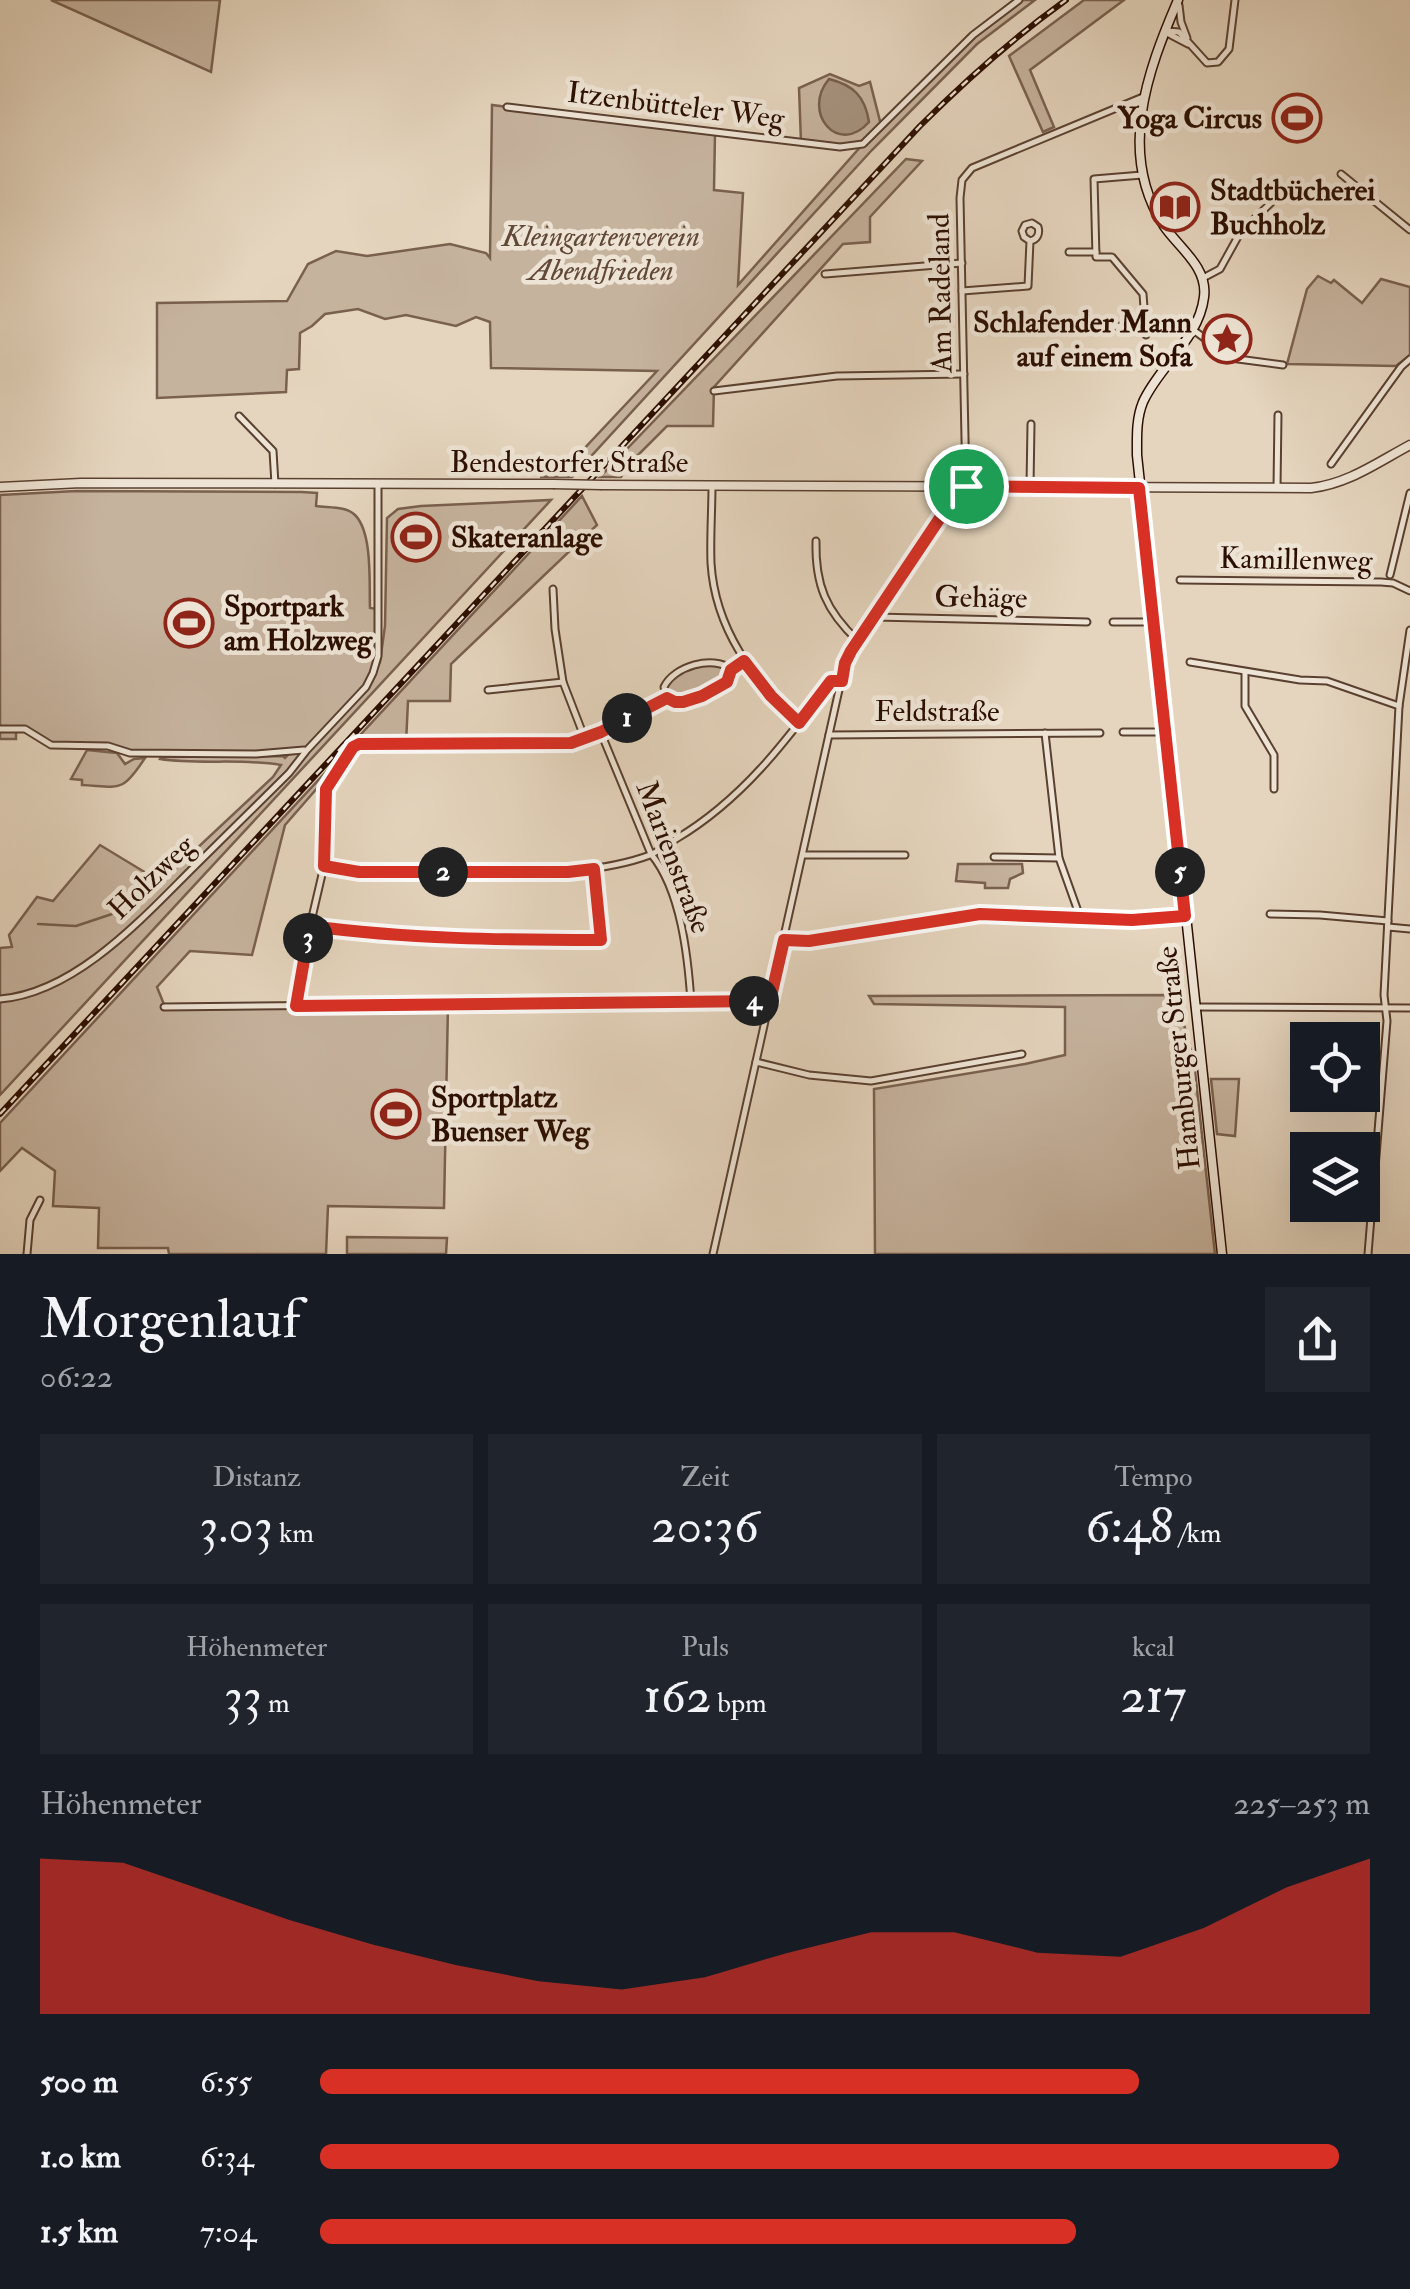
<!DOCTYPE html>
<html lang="de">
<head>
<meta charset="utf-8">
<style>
  :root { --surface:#171b24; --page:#20242c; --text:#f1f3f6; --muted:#9ea1a6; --accent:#d93025 }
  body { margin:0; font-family:"IM FELL Double Pica",serif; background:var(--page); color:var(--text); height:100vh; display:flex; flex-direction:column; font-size:38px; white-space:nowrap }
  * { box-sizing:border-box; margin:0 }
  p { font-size:32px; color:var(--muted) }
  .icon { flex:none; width:55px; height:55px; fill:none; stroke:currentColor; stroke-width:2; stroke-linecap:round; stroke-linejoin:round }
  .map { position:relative; height:1254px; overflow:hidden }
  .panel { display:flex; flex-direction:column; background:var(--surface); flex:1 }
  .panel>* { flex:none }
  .buttons { position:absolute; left:1290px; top:1022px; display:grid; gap:20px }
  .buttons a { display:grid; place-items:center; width:90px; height:90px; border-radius:0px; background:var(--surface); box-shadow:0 10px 40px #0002; font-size:50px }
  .pin { position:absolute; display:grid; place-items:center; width:85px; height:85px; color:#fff; margin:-42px; border:5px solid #fff; border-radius:50%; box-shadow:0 2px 10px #0007 }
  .km { position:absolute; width:50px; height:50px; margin:-25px; border-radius:50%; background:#222; color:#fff; font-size:28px; line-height:50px; text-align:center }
  .round { display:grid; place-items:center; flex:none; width:105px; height:105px; border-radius:0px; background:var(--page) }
  .summary { display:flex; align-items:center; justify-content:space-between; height:170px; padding:0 40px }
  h1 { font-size:55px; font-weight:600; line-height:75px }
  .metrics { display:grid; grid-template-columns:repeat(3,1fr); gap:15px; height:170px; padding:10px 40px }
  .metrics div { display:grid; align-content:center; border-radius:0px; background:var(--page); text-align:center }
  .metrics b { font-size:50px; font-weight:600 }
  .metrics small { font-size:28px; font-weight:400 }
  .metrics p { font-size:28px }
  .chart { height:280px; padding:20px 40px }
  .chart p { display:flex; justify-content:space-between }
  .chart svg { width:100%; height:180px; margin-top:10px; fill:var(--accent); opacity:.7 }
  ul { padding:0 40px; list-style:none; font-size:32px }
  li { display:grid; grid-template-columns:160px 120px 1fr; align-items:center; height:75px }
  li i { height:25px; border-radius:12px; background:var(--accent) }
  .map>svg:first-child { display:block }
</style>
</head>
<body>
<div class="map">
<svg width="1410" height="1254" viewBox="0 0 1410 1254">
  <rect width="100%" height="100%" fill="#e5d5be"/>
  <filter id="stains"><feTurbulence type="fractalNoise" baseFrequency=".002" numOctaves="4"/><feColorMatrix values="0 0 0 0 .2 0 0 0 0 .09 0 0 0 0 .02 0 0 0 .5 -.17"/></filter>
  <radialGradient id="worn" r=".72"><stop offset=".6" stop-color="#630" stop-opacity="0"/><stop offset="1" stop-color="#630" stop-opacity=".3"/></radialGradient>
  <!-- green -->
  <g fill="#c6b39e" stroke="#79604f" stroke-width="2.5">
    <polygon points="51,0 220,0 211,72"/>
    <polygon points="1019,0 1035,0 977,44 872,150 572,477 540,477 556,475 564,470 657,371 491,368 490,322 476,317 456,326 406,315 385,319 358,309 325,314 312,326 300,333 299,369 287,370 286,392 157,398 157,303 287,301 308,264 336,251 367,256 450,244 486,253 490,258 492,105 715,133 714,190 743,193 738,285 862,145 840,147 801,142 799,88 830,74 859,86 870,82 881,125 973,35"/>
    <polygon points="1084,0 1124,0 1030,70 1054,127 1043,132 1009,56"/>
    <polygon points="906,159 922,161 870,217 870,242 843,244 714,387 713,426 667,426 628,465 621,477 600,477"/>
    <polygon points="1318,276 1331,283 1334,280 1362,303 1381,279 1410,287 1410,355 1396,366 1287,364 1307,289"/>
    <path d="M76,491L302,492L317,493L316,506C328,508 346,506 355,515C373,533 369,584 370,608L378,609V656L367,686L368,688L380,662L385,626L387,518L398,509L421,506L551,500L0,1095V948L12,947L9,935L37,897L53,901L100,845L161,882L273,777L281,765C242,758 200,765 160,759L161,757L283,756L285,758L289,754L130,753C105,744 79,750 54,745C40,742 31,729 16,729V739H0V495Z"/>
    <polygon points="582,496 597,525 451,664 450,701 408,701 406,744 353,747 285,825 252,955 190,951 157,987 165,1007 448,1004 444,1208 328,1206 326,1254 169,1254 168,1248 98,1248 99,1208 53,1206 55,1171 22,1148 0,1171 0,1123"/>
    <polygon points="709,662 731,669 723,687 683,702 667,698 666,682 675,673"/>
    <path d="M87,750L117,753L125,764L134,759L145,758C122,793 121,787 82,785V780L71,779Z"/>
    <polygon points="958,864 1022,864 1023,873 1010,879 1008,888 985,888 985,883 956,881"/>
    <polygon points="1170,995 1179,1006 1194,1062 1215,1254 875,1254 874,1089 1025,1064 1065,1055 1065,1007 874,1004 869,996"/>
    <polygon points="1211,1079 1239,1079 1235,1136 1217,1134"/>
    <polygon points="347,1237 447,1238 446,1254 347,1254"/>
  </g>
  <!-- water -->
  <path fill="#a6917d" stroke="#755d4b" stroke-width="2.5" d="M829,79C853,85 865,96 869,122C838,157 801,112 829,79Z"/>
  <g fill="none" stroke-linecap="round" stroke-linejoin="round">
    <!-- stream -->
    <polyline stroke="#755d4b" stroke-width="2.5" points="38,924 76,926 124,910"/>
    <!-- minor casing -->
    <g stroke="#5a4030" stroke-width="9">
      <g id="minor">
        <polyline points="1179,5 1181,22 1187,38"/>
        <polyline points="1168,31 1179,32 1207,63 1218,62 1229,49 1235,0"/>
        <polyline points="1167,33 1188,44"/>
        <polyline points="507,107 840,147 863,144 973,35 1019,0"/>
        <polyline points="1341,174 1410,230"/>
        <polyline points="1142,175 1094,179 1096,257 1112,257 1143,294 1146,335"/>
        <polyline points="1069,252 1096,252"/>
        <polyline points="825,274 962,263"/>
        <polyline points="1203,278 1220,269 1240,233 1284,190"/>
        <path d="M962,291L1028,286L1030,241L1024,237L1022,231L1025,225L1032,223L1038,227C1040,234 1037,240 1030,241"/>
        <polyline points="1081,328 1145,325"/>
        <polyline points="1192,329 1226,354 1238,359 1283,365"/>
        <polyline points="1146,352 1147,358 1165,369"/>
        <polyline points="714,391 837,376 964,374"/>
        <polyline points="239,416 273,451 275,484"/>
        <polyline points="1331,464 1401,367 1410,359"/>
        <path d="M712,485C712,511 710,537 711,563C715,629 753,679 799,723"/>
        <polyline points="966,486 960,198 962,180 972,168 1143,97"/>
        <polyline points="1030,486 1031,424"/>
        <polyline points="1277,487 1278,415"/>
        <path d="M816,541C815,585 826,611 858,641"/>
        <polyline points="1390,575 1410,493"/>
        <polyline points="1180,580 1381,582 1393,583 1410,591"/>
        <polyline points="553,589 555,629 563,682 585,739"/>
        <polyline points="875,617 1087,622"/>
        <polyline points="1113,622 1153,622"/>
        <polyline points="1190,662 1300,680 1327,681 1399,706"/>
        <polyline points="1245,672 1245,706 1274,755 1274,789"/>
        <polyline points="488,690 563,682"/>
        <path d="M667,698L664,687C674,666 713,655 731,669"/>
        <polyline points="0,729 25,729 51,745 108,746 130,753 256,754 304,750"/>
        <polyline points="1123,732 1165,732"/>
        <path d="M601,733L651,854C681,890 688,957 691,1002"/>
        <polyline points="1045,733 1059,858 1080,917"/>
        <polyline points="829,735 1100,733"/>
        <polyline points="803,855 905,855"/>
        <polyline points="994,857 1059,858"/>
        <path d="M324,866L359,871L567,872C595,869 624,865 650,855C659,851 668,844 676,839C742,800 786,741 831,681H841"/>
        <polyline points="1270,914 1320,915 1388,921"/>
        <path d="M310,926C407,939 503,940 601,940L594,870"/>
        <polyline points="1388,927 1410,929"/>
        <polyline points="783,940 809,941 981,915 1132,920 1185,916"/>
        <path d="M0,999C74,993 140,921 190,871C223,838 256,806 289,773L307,750L366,687L373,673L378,656V485"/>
        <polyline points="296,1006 310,926 324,866 325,795 341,763 353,747 359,744 571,743 601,731 667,698 675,702 702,697 727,682 731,669 744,661"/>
        <polyline points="164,1007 770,1001"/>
        <polyline points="1195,1007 1410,1008"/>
        <polyline points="756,1062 809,1075 871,1081 1022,1054"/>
        <polyline points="27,1254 30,1220 40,1200"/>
        <polyline points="713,1254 845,663 952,501 955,486"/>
        <polyline points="1368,1254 1387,1021 1384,995 1399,706 1410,630"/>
      </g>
    </g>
    <!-- tertiary casing -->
    <g stroke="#5a4030" stroke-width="11">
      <g id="tertiary">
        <path d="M602,485L1311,488C1348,484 1378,462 1410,445"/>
        <polyline points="0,487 81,483 553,484"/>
      </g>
    </g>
    <!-- secondary casing -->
    <g stroke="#2c0e00" stroke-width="11">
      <path id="secondary" d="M1178,0C1147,72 1117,154 1164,226C1179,248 1208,267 1204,297C1199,339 1159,366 1143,402C1136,419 1137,437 1137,455L1222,1254"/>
    </g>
    <!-- minor -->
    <use href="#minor" stroke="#eee4d5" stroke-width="5"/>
    <!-- tertiary -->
    <use href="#tertiary" stroke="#eee4d5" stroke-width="8"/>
    <!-- secondary -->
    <use href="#secondary" stroke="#eee4d5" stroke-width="8"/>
    <!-- rail casing -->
    <g stroke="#2c0e00" stroke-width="6">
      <path id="rail" d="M0,1114L920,126C966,80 1013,38 1066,0"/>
    </g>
    <!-- rail -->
    <use href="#rail" stroke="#eee4d5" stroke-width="2.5" stroke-dasharray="8" stroke-linecap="butt"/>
    <!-- tertiary-bridge casing -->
    <g stroke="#5a4030" stroke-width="11" stroke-linecap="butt">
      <polyline id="tertiary-bridge" points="553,484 602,485"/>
    </g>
    <!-- tertiary-bridge -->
    <use href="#tertiary-bridge" stroke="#eee4d5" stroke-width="8"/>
  </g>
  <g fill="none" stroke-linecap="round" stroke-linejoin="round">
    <!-- route casing -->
    <g stroke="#fff" stroke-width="20">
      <path id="route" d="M955,486L1139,488L1185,916L1132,920L980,914L809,941L784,940L770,1001L296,1006L310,926C407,939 503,940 601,940L594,869L568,872H359L324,866L326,789L353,747L359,744L571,743L601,732L667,698L675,702H683L702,696L727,682L731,670L744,661L771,696L799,723L831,681H842L845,663L851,651L952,500Z"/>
    </g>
    <!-- route -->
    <use href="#route" stroke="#d93025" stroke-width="12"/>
  </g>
  <!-- icons -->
  <defs>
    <g id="stadium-ring" transform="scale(2.5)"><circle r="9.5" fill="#eee4d5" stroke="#8f2418" stroke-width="1.5"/><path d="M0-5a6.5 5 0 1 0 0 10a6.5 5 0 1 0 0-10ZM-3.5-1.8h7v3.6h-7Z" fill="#8f2418"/></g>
    <g id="library-ring" transform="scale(2.5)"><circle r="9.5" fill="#eee4d5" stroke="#8f2418" stroke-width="1.5"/><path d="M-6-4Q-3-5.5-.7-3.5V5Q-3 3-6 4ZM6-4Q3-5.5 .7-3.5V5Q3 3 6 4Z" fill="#8f2418"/></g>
    <g id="sight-ring" transform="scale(2.5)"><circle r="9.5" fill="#eee4d5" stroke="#8f2418" stroke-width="1.5"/><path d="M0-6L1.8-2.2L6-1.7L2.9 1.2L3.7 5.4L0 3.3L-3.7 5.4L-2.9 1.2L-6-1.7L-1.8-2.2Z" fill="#8f2418"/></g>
  </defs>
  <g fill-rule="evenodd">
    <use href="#stadium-ring" x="1297" y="118"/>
    <use href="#library-ring" x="1175" y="207"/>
    <use href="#sight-ring" x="1227" y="339"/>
    <use href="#stadium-ring" x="416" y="537"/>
    <use href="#stadium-ring" x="189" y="623"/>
    <use href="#stadium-ring" x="396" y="1114"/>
  </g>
  <g text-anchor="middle" stroke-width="9" stroke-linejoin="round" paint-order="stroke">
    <!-- street labels -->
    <g font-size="30" fill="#2c0e00" stroke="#eee4d5">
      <text transform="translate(676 105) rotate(7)" y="10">Itzenbütteler Weg</text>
      <text transform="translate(940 293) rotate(-91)" y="10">Am Radeland</text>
      <text x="569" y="472">Bendestorfer Straße</text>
      <text transform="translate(1296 559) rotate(1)" y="10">Kamillenweg</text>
      <text transform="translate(981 597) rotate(1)" y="10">Gehäge</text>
      <text x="937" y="721">Feldstraße</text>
      <text transform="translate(674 857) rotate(69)" y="10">Marienstraße</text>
      <text transform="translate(151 877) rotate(-44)" y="10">Holzweg</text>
      <text transform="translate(1178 1058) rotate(-96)" y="10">Hamburger Straße</text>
    </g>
    <!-- poi labels -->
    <g font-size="30" font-weight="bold" fill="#2c0e00" stroke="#eee4d5" text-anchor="start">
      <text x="1262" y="128" text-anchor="end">Yoga Circus</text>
      <text x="1210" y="200">Stadtbücherei<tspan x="1210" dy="34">Buchholz</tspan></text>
      <text x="1192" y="332" text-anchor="end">Schlafender Mann<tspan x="1192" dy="34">auf einem Sofa</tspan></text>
      <text x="451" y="547">Skateranlage</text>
      <text x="224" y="616">Sportpark<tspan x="224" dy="34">am Holzweg</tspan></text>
      <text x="431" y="1107">Sportplatz<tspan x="431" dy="34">Buenser Weg</tspan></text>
    </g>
    <!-- park labels -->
    <g font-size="30" font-style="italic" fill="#624837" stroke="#eee4d5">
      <text x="601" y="246">Kleingartenverein<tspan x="601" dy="34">Abendfrieden</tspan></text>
    </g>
  </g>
  <rect width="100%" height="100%" filter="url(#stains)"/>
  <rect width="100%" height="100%" fill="url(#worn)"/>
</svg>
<div class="buttons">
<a><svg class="icon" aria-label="locate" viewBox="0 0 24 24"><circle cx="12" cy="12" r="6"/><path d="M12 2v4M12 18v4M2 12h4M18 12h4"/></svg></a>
<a><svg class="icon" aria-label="layers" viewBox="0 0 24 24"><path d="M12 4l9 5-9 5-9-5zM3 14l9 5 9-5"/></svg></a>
</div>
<div class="pin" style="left:966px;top:486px;background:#1e9e55"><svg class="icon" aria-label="arrive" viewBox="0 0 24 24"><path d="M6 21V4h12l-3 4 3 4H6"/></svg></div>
<b class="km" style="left:627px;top:718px">1</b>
<b class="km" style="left:443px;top:872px">2</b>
<b class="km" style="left:308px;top:938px">3</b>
<b class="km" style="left:754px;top:1001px">4</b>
<b class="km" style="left:1180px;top:872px">5</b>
</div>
<section class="panel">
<div class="summary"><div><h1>Morgenlauf</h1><p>06:22</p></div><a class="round"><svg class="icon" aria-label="share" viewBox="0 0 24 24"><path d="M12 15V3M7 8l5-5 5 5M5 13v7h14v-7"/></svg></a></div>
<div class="metrics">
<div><p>Distanz</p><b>3.03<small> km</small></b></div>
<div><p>Zeit</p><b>20:36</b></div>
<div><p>Tempo</p><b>6:48<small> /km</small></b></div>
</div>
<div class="metrics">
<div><p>Höhenmeter</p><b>33<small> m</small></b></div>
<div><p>Puls</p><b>162<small> bpm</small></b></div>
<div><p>kcal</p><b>217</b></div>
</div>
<div class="chart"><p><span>Höhenmeter</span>225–253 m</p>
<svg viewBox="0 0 160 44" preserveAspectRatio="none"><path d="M0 44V6L10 7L20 14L30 21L40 27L50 32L60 36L70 38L80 35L90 29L100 24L110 24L120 29L130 30L140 23L150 13L160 6V44z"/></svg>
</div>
<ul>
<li><b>500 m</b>6:55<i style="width:78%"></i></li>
<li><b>1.0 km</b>6:34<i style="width:97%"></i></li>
<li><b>1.5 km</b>7:04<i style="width:72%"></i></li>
</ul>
</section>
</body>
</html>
